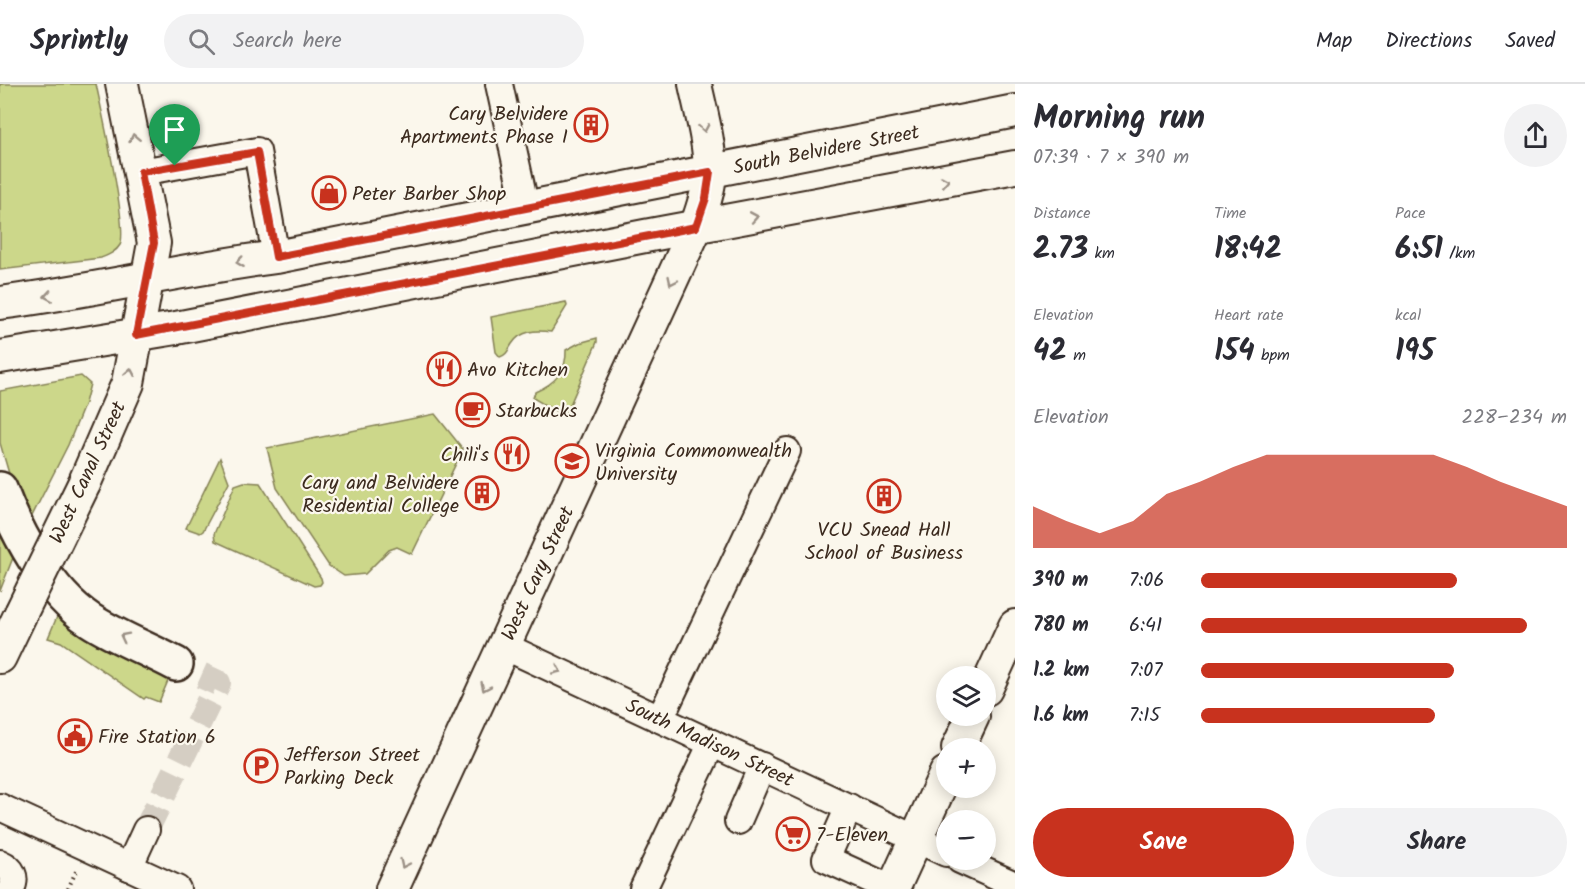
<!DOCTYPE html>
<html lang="en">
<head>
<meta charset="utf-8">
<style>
  :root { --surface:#fff; --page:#f2f2f3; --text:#2b2b33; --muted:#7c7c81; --line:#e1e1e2; --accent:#c8321e }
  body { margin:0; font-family:Kalam,sans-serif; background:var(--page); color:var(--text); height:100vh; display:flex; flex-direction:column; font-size:22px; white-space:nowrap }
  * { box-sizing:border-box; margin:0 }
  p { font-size:20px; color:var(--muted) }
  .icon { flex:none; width:33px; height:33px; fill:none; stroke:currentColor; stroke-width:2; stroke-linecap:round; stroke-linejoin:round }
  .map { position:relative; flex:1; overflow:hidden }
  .drawer { display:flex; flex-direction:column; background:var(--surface); width:570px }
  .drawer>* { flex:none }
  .tools { position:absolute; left:936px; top:582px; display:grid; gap:12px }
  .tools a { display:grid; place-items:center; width:60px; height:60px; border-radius:50%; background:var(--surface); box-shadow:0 3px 15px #0003; font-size:30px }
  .pin { position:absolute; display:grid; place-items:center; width:51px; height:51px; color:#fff; margin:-62px -26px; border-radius:50% 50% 50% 0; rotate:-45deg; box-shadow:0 0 6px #0007 }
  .pin .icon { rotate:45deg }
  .round { display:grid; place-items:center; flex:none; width:63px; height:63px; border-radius:32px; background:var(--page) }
  .overview { display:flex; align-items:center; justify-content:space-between; height:102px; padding:0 18px }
  h1 { font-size:33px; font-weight:800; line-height:45px }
  .figures { display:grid; grid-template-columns:repeat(3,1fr); gap:9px; height:102px; padding:6px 18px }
  .figures div { display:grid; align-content:center }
  .figures b { font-size:30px; font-weight:800 }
  .figures small { font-size:16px; font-weight:400 }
  .figures p { font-size:16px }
  .chart { height:168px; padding:12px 18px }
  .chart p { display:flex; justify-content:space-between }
  .chart svg { width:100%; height:108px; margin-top:6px; fill:var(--accent); opacity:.7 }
  .action { display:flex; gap:12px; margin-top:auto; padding:12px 18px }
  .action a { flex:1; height:69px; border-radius:36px; background:var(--accent); color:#fff; font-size:24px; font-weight:800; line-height:69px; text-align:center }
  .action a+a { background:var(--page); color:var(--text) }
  ul { padding:0 18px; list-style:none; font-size:20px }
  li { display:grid; grid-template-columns:96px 72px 1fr; align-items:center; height:45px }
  li i { height:15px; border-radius:8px; background:var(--accent) }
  header { display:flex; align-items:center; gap:36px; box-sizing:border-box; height:84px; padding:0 30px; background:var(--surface); border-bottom:2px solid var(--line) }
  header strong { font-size:28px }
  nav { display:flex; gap:33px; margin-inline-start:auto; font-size:21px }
  .search { width:420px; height:54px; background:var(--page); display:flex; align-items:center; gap:15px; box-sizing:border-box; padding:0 21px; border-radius:33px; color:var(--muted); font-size:22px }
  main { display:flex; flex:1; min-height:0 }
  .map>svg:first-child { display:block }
</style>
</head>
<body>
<header>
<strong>Sprintly</strong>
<div class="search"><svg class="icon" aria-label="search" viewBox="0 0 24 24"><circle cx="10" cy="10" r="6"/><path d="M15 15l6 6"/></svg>Search here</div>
<nav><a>Map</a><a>Directions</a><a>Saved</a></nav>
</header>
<main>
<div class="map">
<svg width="1015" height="805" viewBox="0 0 1015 805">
  <rect width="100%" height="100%" fill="#fbf7ec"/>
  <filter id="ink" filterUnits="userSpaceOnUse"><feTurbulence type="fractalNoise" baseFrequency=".0167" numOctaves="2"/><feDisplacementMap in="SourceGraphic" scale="12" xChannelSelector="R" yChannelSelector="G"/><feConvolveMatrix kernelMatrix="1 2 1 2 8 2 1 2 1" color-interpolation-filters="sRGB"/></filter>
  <g filter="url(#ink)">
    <!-- green -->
    <g fill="#ccd78a" stroke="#848054" stroke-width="1.5">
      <path d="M0,0H96C101,24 129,146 120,161C116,168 108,171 101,174L0,186Z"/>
      <path d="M566,218L567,222L551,248C536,246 521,246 512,260C508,266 507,271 500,273L496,268L491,233Z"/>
      <path d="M597,254V258L569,323L562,331L533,314L535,308C554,300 567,288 566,266L579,259Z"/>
      <polygon points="81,292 90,300 85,319 68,361 30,436 10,393 0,359 0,307"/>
      <polygon points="435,330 463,365 412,470 397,463 389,466 365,490 344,492 329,482 277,404 267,364"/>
      <polygon points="220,374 229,398 203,447 200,449 186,444"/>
      <polygon points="244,398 260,399 321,494 322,498 320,501 314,502 215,457 214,450 235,401"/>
      <polygon points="0,445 14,471 0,507"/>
      <polygon points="59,528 170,592 159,618 146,613 144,615 61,558 48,554"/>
    </g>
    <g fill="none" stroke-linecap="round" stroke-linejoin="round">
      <!-- minor-tunnel -->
      <polyline stroke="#d5cec3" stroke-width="26" stroke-dasharray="26 13" stroke-linecap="butt" points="146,746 218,599 176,580"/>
      <!-- minor casing -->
      <g stroke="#3b2a1e" stroke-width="30">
        <g id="minor">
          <polyline points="499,0 526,125"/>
          <polyline points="141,88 257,67 276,173"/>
          <polyline points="504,562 946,769"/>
          <polyline points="660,635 787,367"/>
          <polyline points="0,723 177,805"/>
          <polyline points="849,723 826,775 892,805"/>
          <polyline points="738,737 762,682"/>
          <polyline points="960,776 1015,801"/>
          <path d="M0,779C12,784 17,793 11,805"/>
          <polyline points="129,783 146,746"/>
          <polyline points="643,805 712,659"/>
        </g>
      </g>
      <!-- major casing -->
      <g stroke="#3b2a1e" stroke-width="36">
        <g id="major">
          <path d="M0,219C93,207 183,185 276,173L1015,27"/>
          <polyline points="0,273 176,244 645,152 1015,83"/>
          <polyline points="84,400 128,299 154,159 122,0"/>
          <polyline points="0,573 21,529"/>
          <polyline points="986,605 1015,542"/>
          <polyline points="958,664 973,632"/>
          <path d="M392,805L696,143C702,126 709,107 710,89C710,60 701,28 695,0"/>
          <polyline points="893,805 946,689"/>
        </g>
      </g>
      <!-- highway casing -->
      <g stroke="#3b2a1e" stroke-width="38">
        <path id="highway" d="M0,405C17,450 49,509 90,536C116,553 148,565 176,580"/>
      </g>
      <!-- path -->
      <polyline stroke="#3b2a1e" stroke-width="4" stroke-dasharray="1.5 4.5" stroke-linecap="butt" points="68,805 77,785"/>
      <!-- minor -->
      <use href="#minor" stroke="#fbf7ec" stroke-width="26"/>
      <!-- major -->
      <use href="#major" stroke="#fbf7ec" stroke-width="32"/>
      <!-- highway -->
      <use href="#highway" stroke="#fbf7ec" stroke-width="33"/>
      <!-- major-bridge casing -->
      <g stroke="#3b2a1e" stroke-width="36" stroke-linecap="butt">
        <polyline id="major-bridge" points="21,529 84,400"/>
      </g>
      <!-- major-bridge -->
      <use href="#major-bridge" stroke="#fbf7ec" stroke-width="32"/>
    </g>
    <!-- one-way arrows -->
    <defs><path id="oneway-chevron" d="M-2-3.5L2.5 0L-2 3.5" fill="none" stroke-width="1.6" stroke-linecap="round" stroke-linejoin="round" transform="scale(1.5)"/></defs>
    <g stroke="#9b9085">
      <use href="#oneway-chevron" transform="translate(704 44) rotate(80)"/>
      <use href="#oneway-chevron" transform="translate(134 54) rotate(-102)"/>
      <use href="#oneway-chevron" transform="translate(945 97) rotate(-11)"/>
      <use href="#oneway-chevron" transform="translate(754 133) rotate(-10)"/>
      <use href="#oneway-chevron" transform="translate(240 178) rotate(173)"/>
      <use href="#oneway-chevron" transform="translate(672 197) rotate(115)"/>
      <use href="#oneway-chevron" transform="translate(48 212) rotate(171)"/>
      <use href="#oneway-chevron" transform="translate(130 288) rotate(-80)"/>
      <use href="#oneway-chevron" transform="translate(124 553) rotate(-153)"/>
      <use href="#oneway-chevron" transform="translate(557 586) rotate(25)"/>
      <use href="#oneway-chevron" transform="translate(485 603) rotate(115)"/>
      <use href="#oneway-chevron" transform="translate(404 780) rotate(115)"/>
    </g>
  </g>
  <g fill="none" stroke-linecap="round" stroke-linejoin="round" filter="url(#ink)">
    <!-- route casing -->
    <g stroke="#fff" stroke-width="12">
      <polygon id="route" points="257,68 276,173 710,88 706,114 696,143 136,251 154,159 141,88"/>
    </g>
    <!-- route -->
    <use href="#route" stroke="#c8321e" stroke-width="8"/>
  </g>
  <!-- icons -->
  <defs>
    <g id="building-ring" transform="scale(1.725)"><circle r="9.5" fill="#fbf7ec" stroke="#c8321e" stroke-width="1.5"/><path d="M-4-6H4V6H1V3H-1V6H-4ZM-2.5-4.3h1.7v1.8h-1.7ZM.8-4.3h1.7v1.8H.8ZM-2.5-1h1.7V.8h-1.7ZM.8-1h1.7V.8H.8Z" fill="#c8321e"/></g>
    <g id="shop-ring" transform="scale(1.725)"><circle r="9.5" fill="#fbf7ec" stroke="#c8321e" stroke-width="1.5"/><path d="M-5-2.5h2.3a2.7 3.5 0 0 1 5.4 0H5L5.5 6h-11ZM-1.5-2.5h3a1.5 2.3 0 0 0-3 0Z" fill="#c8321e"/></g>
    <g id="restaurant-ring" transform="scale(1.725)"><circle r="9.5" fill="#fbf7ec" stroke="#c8321e" stroke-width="1.5"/><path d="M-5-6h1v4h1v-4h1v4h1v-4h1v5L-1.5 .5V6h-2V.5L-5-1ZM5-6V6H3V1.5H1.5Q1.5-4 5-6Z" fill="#c8321e"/></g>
    <g id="cafe-ring" transform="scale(1.725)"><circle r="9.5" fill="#fbf7ec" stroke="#c8321e" stroke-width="1.5"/><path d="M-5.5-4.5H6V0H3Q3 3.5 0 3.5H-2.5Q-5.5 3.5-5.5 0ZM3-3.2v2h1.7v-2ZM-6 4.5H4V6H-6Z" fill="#c8321e"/></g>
    <g id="university-ring" transform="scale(1.725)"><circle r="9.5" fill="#fbf7ec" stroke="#c8321e" stroke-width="1.5"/><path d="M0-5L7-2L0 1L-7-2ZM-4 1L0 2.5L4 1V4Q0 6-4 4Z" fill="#c8321e"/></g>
    <g id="civic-ring" transform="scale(1.725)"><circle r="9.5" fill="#fbf7ec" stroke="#c8321e" stroke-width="1.5"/><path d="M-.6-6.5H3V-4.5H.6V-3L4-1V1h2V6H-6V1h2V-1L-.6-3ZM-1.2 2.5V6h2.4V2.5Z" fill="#c8321e"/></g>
    <g id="parking-ring" transform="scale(1.725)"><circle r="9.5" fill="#fbf7ec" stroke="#c8321e" stroke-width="1.5"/><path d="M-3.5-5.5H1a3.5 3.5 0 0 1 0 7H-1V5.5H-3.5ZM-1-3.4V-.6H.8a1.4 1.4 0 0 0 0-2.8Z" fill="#c8321e"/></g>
    <g id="supermarket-ring" transform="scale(1.725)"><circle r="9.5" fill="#fbf7ec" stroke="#c8321e" stroke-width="1.5"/><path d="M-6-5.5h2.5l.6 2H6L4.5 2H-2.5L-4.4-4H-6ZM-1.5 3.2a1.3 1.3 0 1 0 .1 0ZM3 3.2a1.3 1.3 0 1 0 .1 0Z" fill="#c8321e"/></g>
  </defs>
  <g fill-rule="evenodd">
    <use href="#building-ring" x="591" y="41"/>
    <use href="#shop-ring" x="329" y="109"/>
    <use href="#restaurant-ring" x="444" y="285"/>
    <use href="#cafe-ring" x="473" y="326"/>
    <use href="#restaurant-ring" x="512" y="370"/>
    <use href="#university-ring" x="572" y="377"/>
    <use href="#building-ring" x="482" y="409"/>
    <use href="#building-ring" x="884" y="412"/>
    <use href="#civic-ring" x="75" y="652"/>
    <use href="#parking-ring" x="261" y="682"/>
    <use href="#supermarket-ring" x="793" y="750"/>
  </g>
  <g text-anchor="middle" stroke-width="4.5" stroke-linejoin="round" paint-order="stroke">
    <!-- poi labels -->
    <g font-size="20" fill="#3b2a1e" stroke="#fbf7ec" text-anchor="start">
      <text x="568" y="36" text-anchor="end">Cary Belvidere<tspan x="568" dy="23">Apartments Phase I</tspan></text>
      <text x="352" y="116">Peter Barber Shop</text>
      <text x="467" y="292">Avo Kitchen</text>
      <text x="496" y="333">Starbucks</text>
      <text x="595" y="373">Virginia Commonwealth<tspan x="595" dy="23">University</tspan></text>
      <text x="489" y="377" text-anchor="end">Chili's</text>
      <text x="459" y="405" text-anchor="end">Cary and Belvidere<tspan x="459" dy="23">Residential College</tspan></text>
      <text x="884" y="452" text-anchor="middle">VCU Snead Hall<tspan x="884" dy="23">School of Business</tspan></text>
      <text x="98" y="659">Fire Station 6</text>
      <text x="284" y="677">Jefferson Street<tspan x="284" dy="23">Parking Deck</tspan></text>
      <text x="816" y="757">7-Eleven</text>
    </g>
    <!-- street labels -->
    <g font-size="20" fill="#3b2a1e" stroke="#fbf7ec">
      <text transform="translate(826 65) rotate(-11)" y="7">South Belvidere Street</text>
      <text transform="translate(87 388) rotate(-65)" y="7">West Canal Street</text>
      <text transform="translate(537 489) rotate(-65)" y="7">West Cary Street</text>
      <text transform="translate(710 658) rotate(25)" y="7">South Madison Street</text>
    </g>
  </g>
</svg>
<div class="tools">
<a><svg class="icon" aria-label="layers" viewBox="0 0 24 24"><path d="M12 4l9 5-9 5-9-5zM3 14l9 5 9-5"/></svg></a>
<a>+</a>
<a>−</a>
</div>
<div class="pin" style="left:175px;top:82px;background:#1e9e55"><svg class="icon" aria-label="arrive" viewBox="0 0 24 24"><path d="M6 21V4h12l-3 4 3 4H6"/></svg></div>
</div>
<section class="drawer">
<div class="overview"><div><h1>Morning run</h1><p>07:39 · 7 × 390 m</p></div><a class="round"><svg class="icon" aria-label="share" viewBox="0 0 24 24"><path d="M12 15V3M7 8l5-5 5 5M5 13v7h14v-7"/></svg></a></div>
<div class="figures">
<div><p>Distance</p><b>2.73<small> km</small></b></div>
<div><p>Time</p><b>18:42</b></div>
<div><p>Pace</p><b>6:51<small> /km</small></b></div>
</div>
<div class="figures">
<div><p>Elevation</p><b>42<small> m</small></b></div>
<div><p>Heart rate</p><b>154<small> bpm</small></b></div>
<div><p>kcal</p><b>195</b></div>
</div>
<div class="chart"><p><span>Elevation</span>228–234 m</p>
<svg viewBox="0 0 160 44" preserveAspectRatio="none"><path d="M0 44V27L10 33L20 38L30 33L40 22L50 17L60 11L70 6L80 6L90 6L100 6L110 6L120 6L130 11L140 17L150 22L160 27V44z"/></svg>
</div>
<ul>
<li><b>390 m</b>7:06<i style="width:70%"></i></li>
<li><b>780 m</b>6:41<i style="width:89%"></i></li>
<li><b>1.2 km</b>7:07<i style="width:69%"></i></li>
<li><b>1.6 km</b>7:15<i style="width:64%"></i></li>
</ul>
<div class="action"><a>Save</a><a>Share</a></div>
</section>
</main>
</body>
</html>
